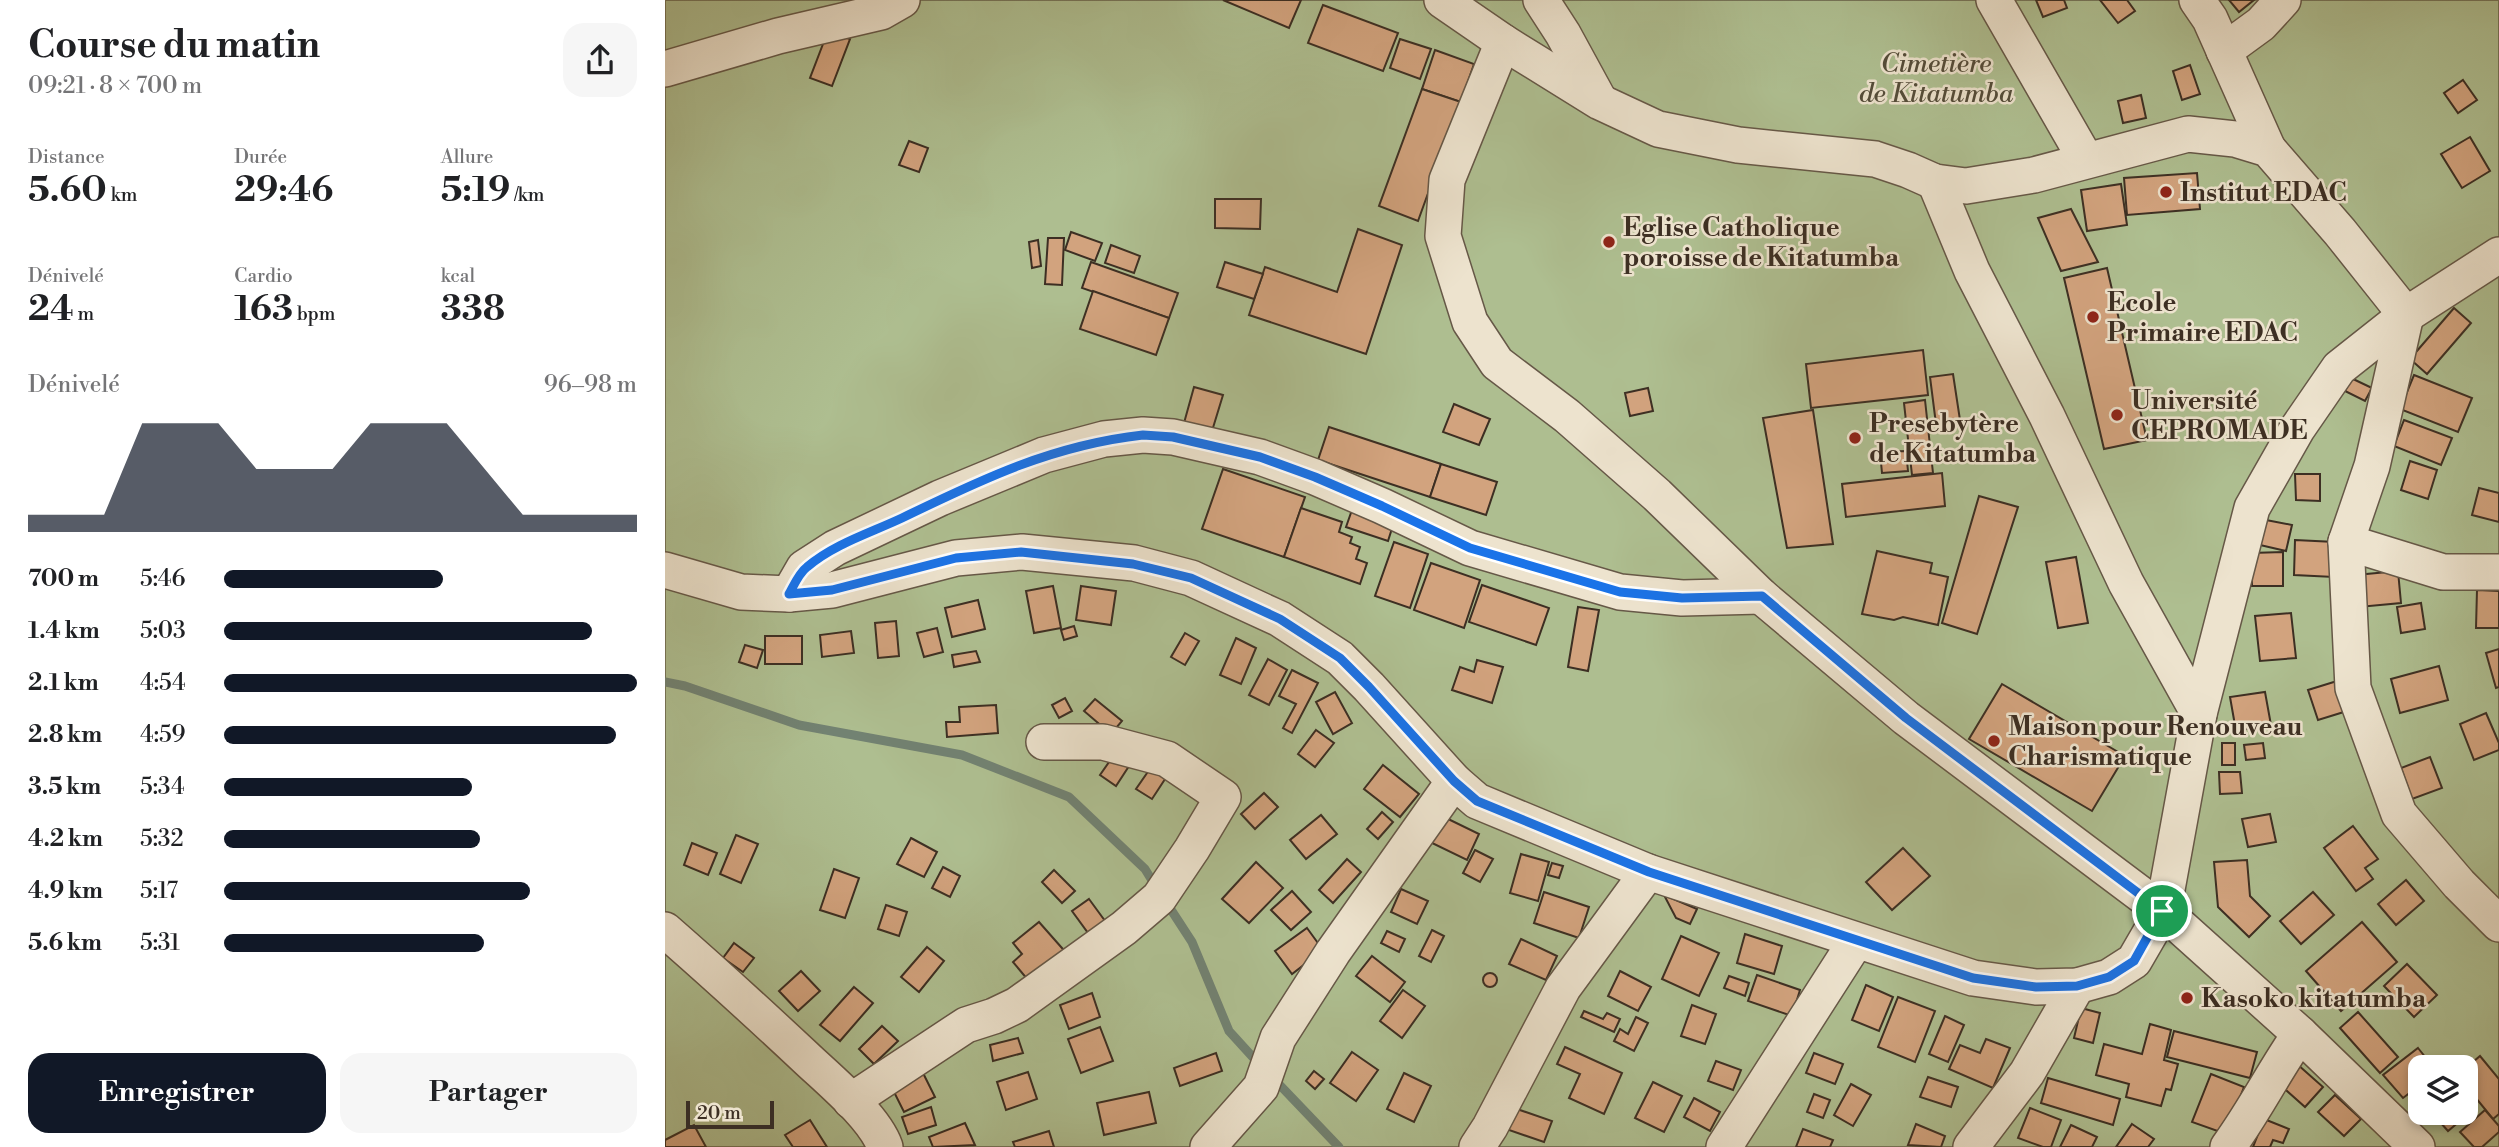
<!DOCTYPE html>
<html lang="fr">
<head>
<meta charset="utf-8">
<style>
  :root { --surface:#fff; --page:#f6f6f6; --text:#202124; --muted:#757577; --accent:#111827 }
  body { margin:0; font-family:"Libre Bodoni",serif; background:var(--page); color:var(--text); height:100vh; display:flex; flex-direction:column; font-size:26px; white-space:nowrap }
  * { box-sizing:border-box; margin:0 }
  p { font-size:23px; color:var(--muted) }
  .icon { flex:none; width:38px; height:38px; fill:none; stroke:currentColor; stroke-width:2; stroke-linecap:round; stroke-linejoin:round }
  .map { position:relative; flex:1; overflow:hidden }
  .sheet { display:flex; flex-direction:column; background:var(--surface); width:665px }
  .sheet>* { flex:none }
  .buttons { position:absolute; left:1743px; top:1055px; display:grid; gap:14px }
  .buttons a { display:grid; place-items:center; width:70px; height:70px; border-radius:14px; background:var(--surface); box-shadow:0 4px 10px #0003; font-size:35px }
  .scale { position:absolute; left:21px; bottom:18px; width:88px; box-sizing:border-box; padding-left:7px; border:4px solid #3d2f23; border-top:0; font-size:19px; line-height:24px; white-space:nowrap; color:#3d2f23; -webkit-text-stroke:5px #ede3ce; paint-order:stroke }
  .pin { position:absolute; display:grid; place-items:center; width:60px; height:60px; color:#fff; margin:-30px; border:4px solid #fff; border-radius:50%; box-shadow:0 2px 7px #0007 }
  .round { display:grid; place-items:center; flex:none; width:74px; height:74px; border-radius:21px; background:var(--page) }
  .head { display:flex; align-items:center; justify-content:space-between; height:119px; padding:0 28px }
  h1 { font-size:38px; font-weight:700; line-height:52px }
  .metrics { display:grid; grid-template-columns:repeat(3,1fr); gap:10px; height:119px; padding:7px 28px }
  .metrics div { display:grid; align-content:center }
  .metrics b { font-size:35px; font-weight:700 }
  .metrics small { font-size:19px; font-weight:400 }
  .metrics p { font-size:19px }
  .chart { height:196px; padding:14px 28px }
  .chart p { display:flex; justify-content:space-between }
  .chart svg { width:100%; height:126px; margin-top:7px; fill:var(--accent); opacity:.7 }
  .cta { display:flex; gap:14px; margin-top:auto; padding:14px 28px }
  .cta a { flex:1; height:80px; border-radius:21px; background:var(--accent); color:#fff; font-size:28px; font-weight:700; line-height:80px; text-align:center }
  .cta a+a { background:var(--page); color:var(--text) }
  ul { padding:0 28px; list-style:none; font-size:23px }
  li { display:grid; grid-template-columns:112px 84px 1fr; align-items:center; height:52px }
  li i { height:18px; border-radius:9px; background:var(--accent) }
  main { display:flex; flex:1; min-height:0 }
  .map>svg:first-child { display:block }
</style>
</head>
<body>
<main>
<section class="sheet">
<div class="head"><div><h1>Course du matin</h1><p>09:21 · 8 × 700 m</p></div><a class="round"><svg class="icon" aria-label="share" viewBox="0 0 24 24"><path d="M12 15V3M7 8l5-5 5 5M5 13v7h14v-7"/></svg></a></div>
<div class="metrics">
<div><p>Distance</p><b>5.60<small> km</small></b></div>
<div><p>Durée</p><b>29:46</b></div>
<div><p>Allure</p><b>5:19<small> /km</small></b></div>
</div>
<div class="metrics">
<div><p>Dénivelé</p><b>24<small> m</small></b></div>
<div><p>Cardio</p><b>163<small> bpm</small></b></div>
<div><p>kcal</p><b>338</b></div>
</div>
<div class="chart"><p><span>Dénivelé</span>96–98 m</p>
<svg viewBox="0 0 160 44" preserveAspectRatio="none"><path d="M0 44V38L10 38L20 38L30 6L40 6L50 6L60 22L70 22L80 22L90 6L100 6L110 6L120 22L130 38L140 38L150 38L160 38V44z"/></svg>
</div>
<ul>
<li><b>700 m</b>5:46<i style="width:53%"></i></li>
<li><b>1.4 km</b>5:03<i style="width:89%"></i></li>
<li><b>2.1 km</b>4:54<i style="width:100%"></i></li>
<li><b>2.8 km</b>4:59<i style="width:95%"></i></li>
<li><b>3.5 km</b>5:34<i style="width:60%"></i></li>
<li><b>4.2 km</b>5:32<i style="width:62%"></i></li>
<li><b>4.9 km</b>5:17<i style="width:74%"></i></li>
<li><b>5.6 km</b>5:31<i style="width:63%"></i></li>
</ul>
<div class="cta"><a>Enregistrer</a><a>Partager</a></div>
</section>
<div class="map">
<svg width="1834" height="1147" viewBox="0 0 1834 1147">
  <rect width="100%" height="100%" fill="#e3d4b3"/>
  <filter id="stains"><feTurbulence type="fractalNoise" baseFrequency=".00286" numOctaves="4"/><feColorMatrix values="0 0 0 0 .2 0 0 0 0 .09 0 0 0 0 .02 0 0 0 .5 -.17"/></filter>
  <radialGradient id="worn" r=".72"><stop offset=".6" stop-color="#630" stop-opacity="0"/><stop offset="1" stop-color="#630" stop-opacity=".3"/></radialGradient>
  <!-- green -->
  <path fill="#aebe90" stroke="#76765a" stroke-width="2" fill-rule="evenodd" d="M0,0H1834V1147H0ZM1755,1068H1801V1113H1755Z"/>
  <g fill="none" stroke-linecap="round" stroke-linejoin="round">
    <!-- stream -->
    <g stroke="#728272" stroke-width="9">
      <polyline points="0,682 20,686 134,725 297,755 404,797 480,869 491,887"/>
      <polyline points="501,902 527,942 564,1031 594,1064"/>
      <polyline points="609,1079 674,1147"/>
    </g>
  </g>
  <!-- building -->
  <g fill="#d2a37e" stroke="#3d2f23" stroke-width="2">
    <polygon points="558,0 636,0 624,28"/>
    <polygon points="1371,0 1399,0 1402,8 1378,17"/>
    <polygon points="1435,0 1462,0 1470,11 1453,23"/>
    <polygon points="1564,0 1589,0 1574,12"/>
    <polygon points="658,5 733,33 718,71 643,43"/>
    <polygon points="163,31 185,39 167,86 145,78"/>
    <polygon points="735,39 766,49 755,79 725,68"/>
    <polygon points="770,50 809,64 796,102 757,89"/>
    <polygon points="1525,65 1535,94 1517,100 1508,71"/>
    <polygon points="1798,80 1812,100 1793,113 1779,93"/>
    <polygon points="757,89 796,102 753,221 714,206"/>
    <polygon points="1476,95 1481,118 1458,123 1453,101"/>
    <polygon points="1805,137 1825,171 1797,188 1776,154"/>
    <polygon points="244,141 263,148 254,172 234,165"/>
    <polygon points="1532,173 1535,209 1462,215 1459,178"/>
    <polygon points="1456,184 1462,225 1422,231 1416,190"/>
    <polygon points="550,199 596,199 595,229 550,228"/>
    <polygon points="1406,209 1433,262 1396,271 1373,218"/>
    <polygon points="693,229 737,245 701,354 584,315 600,267 672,292"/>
    <polygon points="406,232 437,243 430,261 400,250"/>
    <polygon points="383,238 399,238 397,285 380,284"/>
    <polygon points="373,240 376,266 367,268 364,242"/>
    <polygon points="446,245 475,256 469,273 440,263"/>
    <polygon points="426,262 513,293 504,318 417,288"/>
    <polygon points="560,262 598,274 589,299 552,287"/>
    <polygon points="1442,268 1482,440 1439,449 1399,278"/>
    <polygon points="428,291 504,318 491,355 415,329"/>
    <polygon points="1789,308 1806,323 1762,374 1745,359"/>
    <polygon points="1258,350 1263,395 1146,408 1141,364"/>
    <polygon points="1288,374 1295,420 1271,424 1265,377"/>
    <polygon points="1749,375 1807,398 1793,432 1735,409"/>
    <polygon points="1686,378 1707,388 1700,401 1680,391"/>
    <polygon points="529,387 558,395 547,431 519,423"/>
    <polygon points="983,388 988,411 965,416 960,393"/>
    <polygon points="1260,400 1268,473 1247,475 1239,403"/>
    <polygon points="789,404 825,419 814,445 778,432"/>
    <polygon points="1148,410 1168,544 1122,548 1098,418"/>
    <polygon points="1739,420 1787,438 1776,465 1729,446"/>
    <polygon points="664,427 776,464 765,497 653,460"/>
    <polygon points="1241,451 1243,471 1217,473 1215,452"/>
    <polygon points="1745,461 1772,470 1763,499 1736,490"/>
    <polygon points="776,464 832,482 821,515 765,497"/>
    <polygon points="558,469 640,497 619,557 537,529"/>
    <polygon points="1277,473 1280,506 1181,517 1177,484"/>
    <polygon points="1630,474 1655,474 1655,501 1631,500"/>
    <polygon points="1814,488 1834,493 1834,522 1807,515"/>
    <polygon points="1314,496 1353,507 1312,634 1277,623"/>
    <polygon points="688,507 729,522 723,541 681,527"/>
    <polygon points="636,508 677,522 674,532 687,537 685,543 695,547 691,559 702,563 695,584 619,557"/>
    <polygon points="1601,520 1627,525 1621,551 1595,545"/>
    <polygon points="1630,540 1670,542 1669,577 1629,575"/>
    <polygon points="729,542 763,554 745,608 710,596"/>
    <polygon points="1212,551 1267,563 1265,573 1283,577 1273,625 1238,617 1229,620 1197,614"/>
    <polygon points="1618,552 1618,586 1587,586 1586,553"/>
    <polygon points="1411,557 1423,623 1393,628 1381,562"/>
    <polygon points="766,563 815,580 799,628 749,610"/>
    <polygon points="1733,571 1736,603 1694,607 1691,575"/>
    <polygon points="817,585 884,608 871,645 804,622"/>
    <polygon points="388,586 396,628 369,633 361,591"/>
    <polygon points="416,586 451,591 446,625 411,620"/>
    <polygon points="1812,590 1834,591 1834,628 1811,628"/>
    <polygon points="313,600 320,629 287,637 280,608"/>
    <polygon points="1756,603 1760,629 1736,633 1732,607"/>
    <polygon points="913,607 934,610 923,671 903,667"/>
    <polygon points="1626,613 1631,658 1595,661 1590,616"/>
    <polygon points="231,621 234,656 213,658 210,623"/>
    <polygon points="409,626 412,636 399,640 396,630"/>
    <polygon points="272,628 278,652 259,657 252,633"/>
    <polygon points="186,631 189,653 157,657 155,635"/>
    <polygon points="520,633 534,641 520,665 506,657"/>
    <rect x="100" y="636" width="37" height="28"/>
    <polygon points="571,638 591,648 576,684 555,675"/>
    <polygon points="80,645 98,650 92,668 74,662"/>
    <polygon points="1834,649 1834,687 1831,688 1821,653"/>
    <polygon points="311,651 315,662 289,667 287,655"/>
    <polygon points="603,659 622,670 604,705 584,695"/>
    <polygon points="812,660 838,667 827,703 787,690 795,667 809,672"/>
    <polygon points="1774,666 1783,700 1735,713 1726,679"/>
    <polygon points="627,670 653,683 627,733 618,728 631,704 614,696"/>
    <polygon points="1672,681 1682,711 1653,720 1643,690"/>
    <polygon points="1337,684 1460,756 1427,811 1304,739"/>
    <polygon points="670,692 687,723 668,734 651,702"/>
    <polygon points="1600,692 1606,725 1571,731 1565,697"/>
    <polygon points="400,698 407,711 394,718 387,705"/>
    <polygon points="430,699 457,721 446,734 419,711"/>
    <polygon points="331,705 333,733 282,737 281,722 295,722 294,707"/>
    <polygon points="1821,713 1834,743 1834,750 1809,760 1795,724"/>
    <polygon points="651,730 669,743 650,767 633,754"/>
    <rect x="1557" y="743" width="13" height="22"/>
    <polygon points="1598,743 1600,758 1581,760 1579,745"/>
    <polygon points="451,752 466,763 451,786 435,775"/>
    <polygon points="1765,757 1777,788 1747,799 1736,768"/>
    <polygon points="489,763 504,773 487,799 471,789"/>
    <polygon points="718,765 754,794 735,817 699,789"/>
    <polygon points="1554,772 1575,772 1577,793 1555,794"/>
    <polygon points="599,793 613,807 590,829 576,814"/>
    <polygon points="717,812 728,822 713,839 702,829"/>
    <polygon points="1605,814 1611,842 1583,847 1577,819"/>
    <polygon points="656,815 672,834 641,859 625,840"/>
    <polygon points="777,816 814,834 802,860 765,842"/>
    <polygon points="1688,826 1713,859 1700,868 1708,879 1691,891 1659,848"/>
    <polygon points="71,835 93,844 76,883 55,874"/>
    <polygon points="246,838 272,852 259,877 232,864"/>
    <polygon points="27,843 52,853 43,875 19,865"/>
    <polygon points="1238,848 1265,876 1227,910 1201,882"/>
    <polygon points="810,850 828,859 815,882 798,873"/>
    <polygon points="856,854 884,862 873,901 845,893"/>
    <polygon points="682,859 696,872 668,903 654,890"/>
    <polygon points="1582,860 1585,896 1605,916 1584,937 1553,907 1549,862"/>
    <polygon points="591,862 618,888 584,923 557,899"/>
    <polygon points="887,863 898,866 894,878 883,875"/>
    <polygon points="278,867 295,876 285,897 267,888"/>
    <polygon points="169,869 194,878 180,918 155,910"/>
    <polygon points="389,870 410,891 397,903 377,882"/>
    <polygon points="1741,880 1759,901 1731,925 1713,904"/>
    <polygon points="736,889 763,901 752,924 726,912"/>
    <polygon points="627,891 646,912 626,930 606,910"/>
    <polygon points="879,892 924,907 914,938 869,923"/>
    <polygon points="1648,892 1669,915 1636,944 1615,921"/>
    <polygon points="999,895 1032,909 1025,924 1011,918"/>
    <polygon points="424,899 443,925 426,937 407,911"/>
    <polygon points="221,905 242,912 234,936 213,929"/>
    <polygon points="374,922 404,956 368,986 348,962 357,954 348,943"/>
    <polygon points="1697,922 1732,962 1676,1011 1641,971"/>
    <polygon points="642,928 658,950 627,974 610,951"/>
    <polygon points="767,930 779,936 766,962 754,956"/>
    <polygon points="722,931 740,939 734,952 716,943"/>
    <polygon points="1080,934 1117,946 1109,974 1072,963"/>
    <polygon points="1016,936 1054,953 1034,996 997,979"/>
    <polygon points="856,939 892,956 881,980 844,964"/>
    <polygon points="69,943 89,958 78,972 58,958"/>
    <polygon points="262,947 279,961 254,992 236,977"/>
    <polygon points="707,956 740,982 725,1002 691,976"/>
    <polygon points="1742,964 1772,995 1749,1017 1719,986"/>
    <polygon points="136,971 155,991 133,1011 114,991"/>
    <polygon points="955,971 986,987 973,1011 943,996"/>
    <circle cx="825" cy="980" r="7"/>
    <polygon points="1092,975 1135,990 1127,1016 1083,1001"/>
    <polygon points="1064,976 1084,983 1080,996 1059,988"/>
    <polygon points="1201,985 1228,997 1214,1031 1187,1020"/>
    <polygon points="189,987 208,1003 175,1041 155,1025"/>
    <polygon points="738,990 760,1006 737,1038 715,1021"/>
    <polygon points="427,993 435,1017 404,1029 395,1005"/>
    <polygon points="1233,997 1270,1011 1250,1062 1213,1047"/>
    <polygon points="1027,1005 1051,1014 1040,1044 1016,1036"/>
    <polygon points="1416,1008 1435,1013 1428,1043 1409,1038"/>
    <polygon points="919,1011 938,1019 942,1013 955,1019 949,1032 916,1017"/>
    <polygon points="1693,1012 1733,1057 1715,1073 1675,1028"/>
    <polygon points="1280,1016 1299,1025 1283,1062 1264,1054"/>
    <polygon points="971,1017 983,1023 969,1051 949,1041 955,1029 963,1034"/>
    <polygon points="1485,1024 1506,1030 1499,1060 1513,1064 1506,1090 1501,1089 1496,1106 1461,1097 1464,1084 1431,1075 1439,1044 1477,1054"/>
    <polygon points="217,1026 233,1041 209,1064 194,1049"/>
    <polygon points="435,1027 448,1061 416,1073 403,1039"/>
    <polygon points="1509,1031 1592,1052 1585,1078 1502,1057"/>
    <polygon points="353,1038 358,1053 328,1061 325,1045"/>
    <polygon points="1321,1039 1345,1048 1328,1088 1284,1069 1295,1045 1315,1053"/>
    <polygon points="900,1047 957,1073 939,1114 904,1098 915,1074 892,1064"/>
    <polygon points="1753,1048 1769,1068 1755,1068 1755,1085 1738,1098 1718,1075"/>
    <polygon points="687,1052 713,1070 691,1101 665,1083"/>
    <polygon points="551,1053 557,1071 515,1086 509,1068"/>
    <polygon points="1149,1053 1178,1064 1170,1084 1141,1073"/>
    <polygon points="1815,1056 1834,1079 1834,1114 1828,1119 1801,1086 1801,1068"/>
    <polygon points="1051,1061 1076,1070 1068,1090 1043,1081"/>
    <polygon points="1632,1064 1658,1087 1640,1107 1614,1084"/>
    <polygon points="649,1071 659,1079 650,1089 641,1081"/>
    <polygon points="363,1072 372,1099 341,1110 332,1082"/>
    <polygon points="258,1073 270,1097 239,1112 227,1088"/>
    <polygon points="739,1073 766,1086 749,1122 722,1109"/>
    <polygon points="1546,1074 1579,1087 1561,1134 1527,1122"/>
    <polygon points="1263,1077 1293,1087 1286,1107 1255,1097"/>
    <polygon points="1383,1078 1455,1099 1448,1125 1376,1103"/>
    <polygon points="988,1082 1017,1096 999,1132 970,1118"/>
    <polygon points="1186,1084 1206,1095 1188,1126 1169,1115"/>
    <polygon points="484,1092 491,1123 439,1135 432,1103"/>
    <polygon points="1149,1094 1165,1100 1158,1118 1142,1112"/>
    <polygon points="1670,1095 1696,1119 1679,1136 1653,1112"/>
    <polygon points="1029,1098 1055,1112 1045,1131 1019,1117"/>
    <polygon points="1801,1102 1808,1110 1783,1131 1767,1113 1801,1113"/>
    <polygon points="266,1107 271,1125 243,1134 237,1117"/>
    <polygon points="849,1108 887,1121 879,1142 841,1129"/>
    <polygon points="1365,1108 1396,1120 1386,1147 1378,1147 1353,1138"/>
    <polygon points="1820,1110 1834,1126 1834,1132 1817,1147 1809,1147 1795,1132"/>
    <polygon points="1599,1119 1624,1129 1618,1143 1608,1140 1605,1147 1588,1147"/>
    <polygon points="145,1120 162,1147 128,1147 120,1135"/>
    <polygon points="300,1123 310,1145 268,1147 264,1137"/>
    <polygon points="1251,1124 1280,1136 1276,1147 1243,1145"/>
    <polygon points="1467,1124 1489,1139 1483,1147 1451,1147"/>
    <polygon points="29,1125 41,1147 0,1147 0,1140"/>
    <polygon points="1406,1125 1432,1137 1427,1147 1395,1147"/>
    <polygon points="1138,1129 1168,1140 1165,1147 1131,1147"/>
    <polygon points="384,1131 389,1147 350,1147 348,1142"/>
  </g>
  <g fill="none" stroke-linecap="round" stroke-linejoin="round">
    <!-- minor casing -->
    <g stroke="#665847" stroke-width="38">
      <g id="minor">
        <polyline points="777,0 838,42 935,102 993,129 1073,145 1210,159 1243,170 1270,182 1301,186 1369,175 1523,134 1570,139 1603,149 1675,232 1741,315"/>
        <polyline points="876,0 898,34 934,100"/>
        <polyline points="1329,0 1421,160"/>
        <polyline points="1532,0 1545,19 1603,149"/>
        <polyline points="838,42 782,180 778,236 805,322 832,363 902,416 992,495 1096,596 1241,718 1498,911 1635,1034 1752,1147"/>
        <polyline points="1559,51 1596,24 1618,0"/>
        <polyline points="0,69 113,36 216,12 237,0"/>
        <polyline points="1270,182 1307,271 1382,416 1461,583 1534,714"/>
        <polyline points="1741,315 1707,466 1681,542 1688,688 1734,814 1794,884 1834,924"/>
        <polyline points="1681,542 1778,572 1834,572"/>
        <polyline points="0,570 76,592 124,594 167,590 291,558 357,552 469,563 526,578 615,619 675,658 704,687 789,781 812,801 983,872 1308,978 1371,987 1412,986 1444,977 1469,961 1498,911 1534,714 1587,508 1632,429 1674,368 1741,315 1834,255"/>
        <polyline points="124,594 139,568 170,548 275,498 379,455 439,439 478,435 508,437 595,457 650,477 717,506 805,548 955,592 1017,598 1096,596"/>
        <path d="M0,930C47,971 93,1013 139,1056C163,1079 209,1116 220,1147"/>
        <polyline points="186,1101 301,1025 329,1016 352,1005 459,928 494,898 527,849 558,797 502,759 438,742 379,742"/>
        <polyline points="543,1147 596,1087 613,1038 668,952 789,781"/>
        <polyline points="812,1147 825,1127 898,988 983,872"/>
        <polyline points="1059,1147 1191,941"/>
        <polyline points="1306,1147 1362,1073 1412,986"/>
        <path d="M1563,1147C1590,1110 1609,1071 1635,1034"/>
      </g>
    </g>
    <!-- minor -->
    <use href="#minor" stroke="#ede3ce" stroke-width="35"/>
  </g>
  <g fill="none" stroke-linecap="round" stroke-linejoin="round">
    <!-- route casing -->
    <g stroke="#fff" stroke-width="14">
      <path id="route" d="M478,435L508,437L595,457L650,477L717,506L805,548L955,592L1017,598L1097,596L1241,718L1497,911L1469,961L1444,977L1412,986L1371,987L1308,978L984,872L812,801L789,781L704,687L675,658L615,619L526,578L468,564L356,552L291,558L167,590L124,594C129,585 134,573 142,567C169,544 205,533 237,518C317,479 388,445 478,435Z"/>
    </g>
    <!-- route -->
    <use href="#route" stroke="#1a73e8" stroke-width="9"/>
  </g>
  <!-- markers -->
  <g fill="#8f2418" stroke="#ede3ce" stroke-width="2.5">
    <circle cx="1501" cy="192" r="7"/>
    <circle cx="944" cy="242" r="7"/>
    <circle cx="1428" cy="317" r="7"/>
    <circle cx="1452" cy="415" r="7"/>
    <circle cx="1190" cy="438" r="7"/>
    <circle cx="1329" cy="741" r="7"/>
    <circle cx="1522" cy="998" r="7"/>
  </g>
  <g text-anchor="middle" stroke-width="5" stroke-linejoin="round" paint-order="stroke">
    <!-- park labels -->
    <g font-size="26" font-style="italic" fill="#544c39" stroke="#ede3ce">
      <text x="1271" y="72">Cimetière<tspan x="1271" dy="30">de Kitatumba</tspan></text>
    </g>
    <!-- poi labels -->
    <g font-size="26" font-weight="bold" fill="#3d2f23" stroke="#ede3ce" text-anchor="start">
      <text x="1515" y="201">Institut EDAC</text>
      <text x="958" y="236">Eglise Catholique<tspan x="958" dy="30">poroisse de Kitatumba</tspan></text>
      <text x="1442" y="311">Ecole<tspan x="1442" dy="30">Primaire EDAC</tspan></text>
      <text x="1466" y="409">Université<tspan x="1466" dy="30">CEPROMADE</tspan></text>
      <text x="1204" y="432">Presebytère<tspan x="1204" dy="30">de Kitatumba</tspan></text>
      <text x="1343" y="735">Maison pour Renouveau<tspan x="1343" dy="30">Charismatique</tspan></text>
      <text x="1536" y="1007">Kasoko kitatumba</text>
    </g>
  </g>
  <rect width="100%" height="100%" filter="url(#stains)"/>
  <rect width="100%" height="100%" fill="url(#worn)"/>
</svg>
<div class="buttons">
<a><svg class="icon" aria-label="layers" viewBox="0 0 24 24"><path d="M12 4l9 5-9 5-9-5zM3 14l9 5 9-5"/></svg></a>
</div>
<div class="scale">20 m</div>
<div class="pin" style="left:1497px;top:911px;background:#1e9e55"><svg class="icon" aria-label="arrive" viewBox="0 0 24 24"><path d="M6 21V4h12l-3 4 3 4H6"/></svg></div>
</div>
</main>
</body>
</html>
